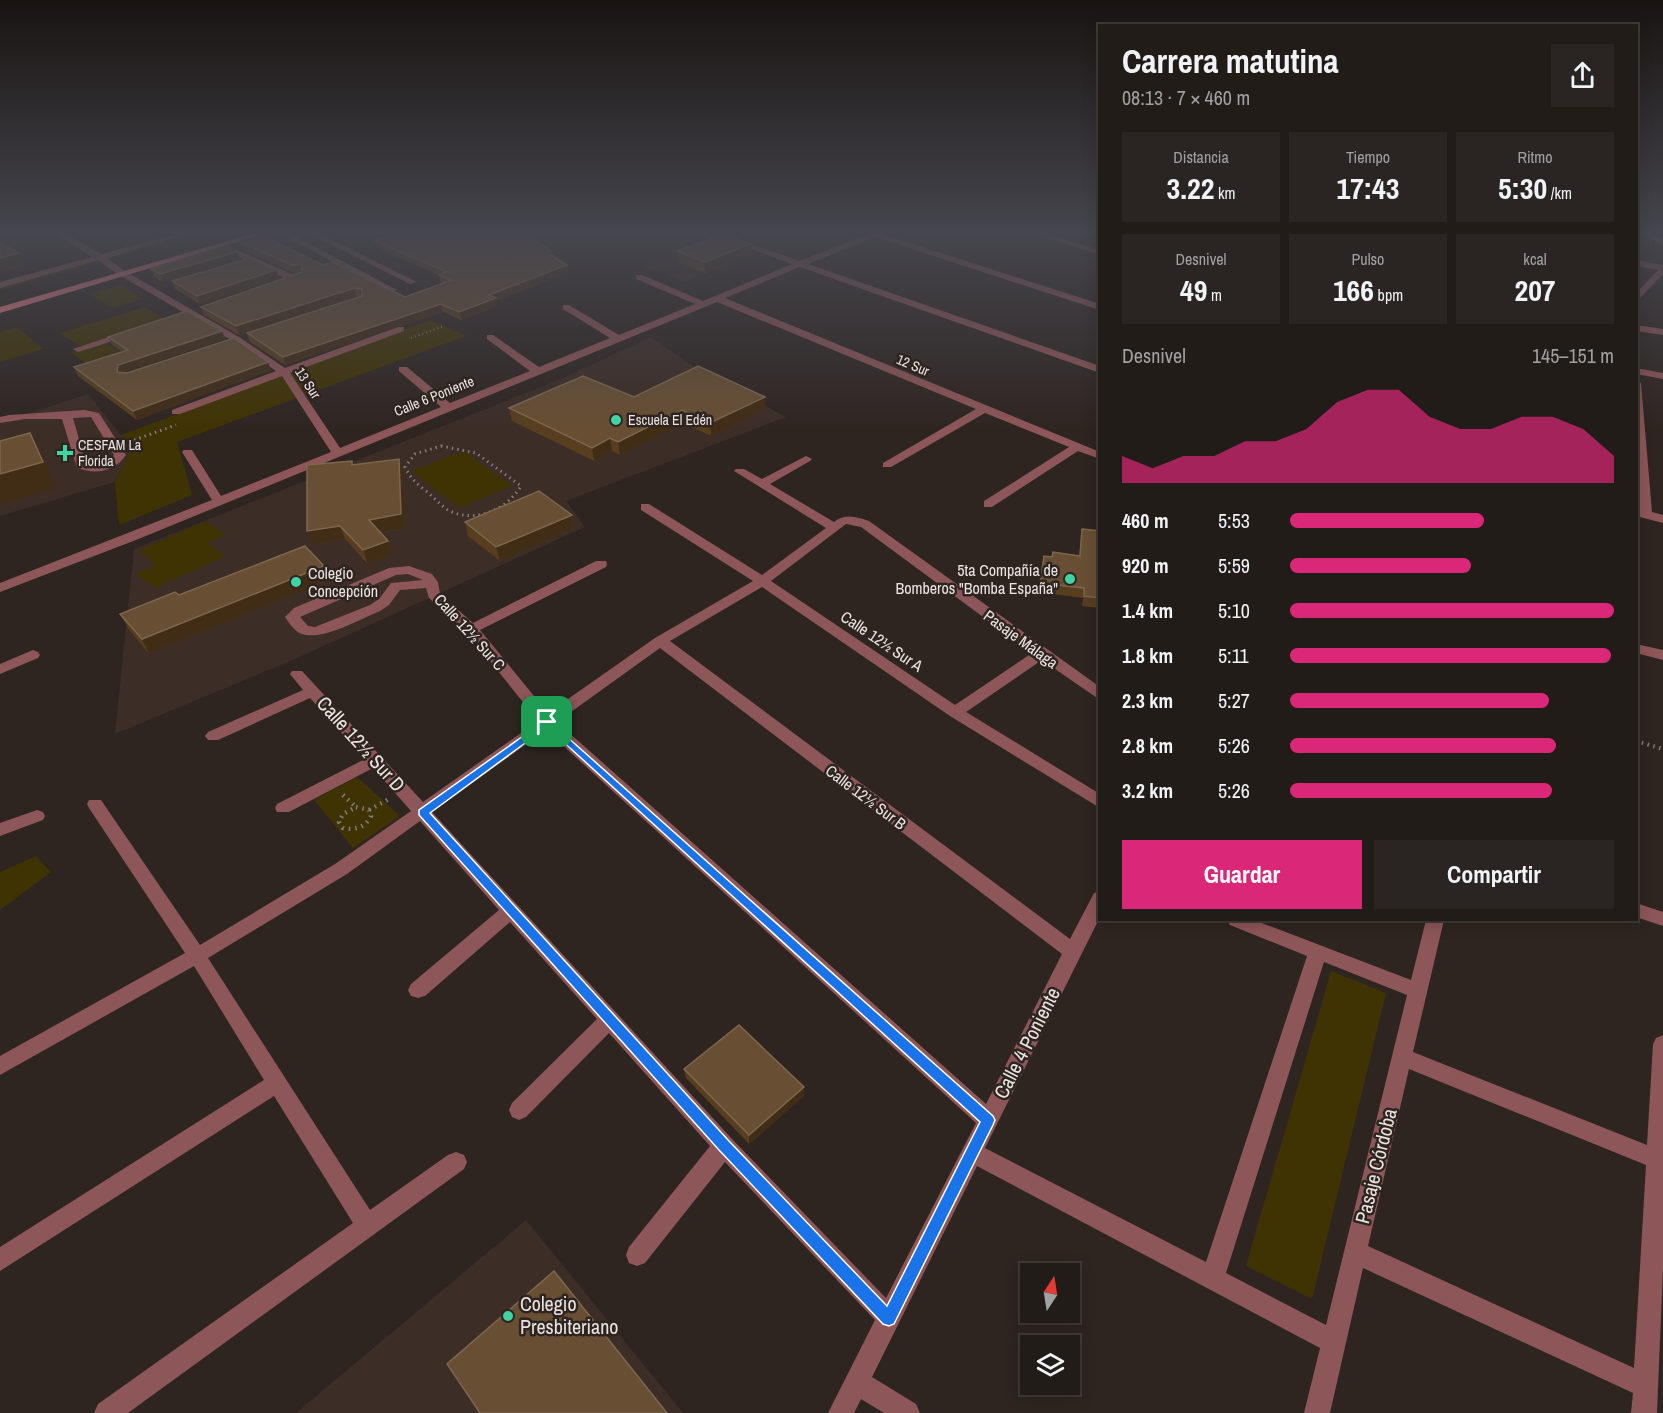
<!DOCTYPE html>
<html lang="es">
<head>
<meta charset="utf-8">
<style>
  :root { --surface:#221c19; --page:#2a2522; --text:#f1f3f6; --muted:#a2a1a2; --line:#3f3a38; --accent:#db2777 }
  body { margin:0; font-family:"Archivo Narrow",sans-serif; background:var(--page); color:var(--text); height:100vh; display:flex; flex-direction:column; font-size:22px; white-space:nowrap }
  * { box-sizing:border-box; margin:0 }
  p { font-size:20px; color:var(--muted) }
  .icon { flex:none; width:33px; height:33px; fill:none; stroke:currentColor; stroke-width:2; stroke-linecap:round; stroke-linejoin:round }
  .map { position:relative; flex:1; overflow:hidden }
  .details { position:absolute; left:1098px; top:24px; width:540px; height:897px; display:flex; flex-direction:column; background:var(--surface); border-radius:0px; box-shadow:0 3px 15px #0003,0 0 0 2px var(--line) }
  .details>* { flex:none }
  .needle { width:39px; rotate:12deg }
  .tools { position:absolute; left:1020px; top:1263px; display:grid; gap:12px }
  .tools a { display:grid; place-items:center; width:60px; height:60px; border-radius:0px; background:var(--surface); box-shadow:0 3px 15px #0003,0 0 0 2px var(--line); font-size:30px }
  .pin { position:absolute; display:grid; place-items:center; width:51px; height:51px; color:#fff; margin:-26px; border-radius:12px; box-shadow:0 3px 9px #0006 }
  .round { display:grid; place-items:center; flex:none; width:63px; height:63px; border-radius:0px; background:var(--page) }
  .headline { display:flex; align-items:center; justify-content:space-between; height:102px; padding:0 24px }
  h1 { font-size:33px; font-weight:700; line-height:45px }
  .figures { display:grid; grid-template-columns:repeat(3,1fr); gap:9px; height:102px; padding:6px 24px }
  .figures div { display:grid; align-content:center; border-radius:0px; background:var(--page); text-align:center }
  .figures b { font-size:30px; font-weight:700 }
  .figures small { font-size:16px; font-weight:400 }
  .figures p { font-size:16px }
  .chart { height:168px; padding:12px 24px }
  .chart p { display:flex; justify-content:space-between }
  .chart svg { width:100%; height:108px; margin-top:6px; fill:var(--accent); opacity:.7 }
  .primary-button { display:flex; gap:12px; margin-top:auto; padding:12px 24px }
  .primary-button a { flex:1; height:69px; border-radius:0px; background:var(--accent); color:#fff; font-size:24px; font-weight:700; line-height:69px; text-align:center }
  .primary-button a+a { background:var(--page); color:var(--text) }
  ul { padding:0 24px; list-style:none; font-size:20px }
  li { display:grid; grid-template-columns:96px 72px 1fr; align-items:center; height:45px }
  li i { height:15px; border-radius:8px; background:var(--accent) }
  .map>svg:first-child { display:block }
</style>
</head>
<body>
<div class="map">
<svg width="1663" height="1413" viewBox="0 0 1663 1413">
  <rect width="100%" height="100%" fill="#2e2521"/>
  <!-- built -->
  <g fill="#3c2d27">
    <polygon points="714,242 752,255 684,282 643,266 696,246"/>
    <polygon points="651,337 701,372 786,417 566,501 585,527 295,659 115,734 134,549 561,379"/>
    <polygon points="88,394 132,449 115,482 0,516 0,423"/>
    <polygon points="526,1220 683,1413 296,1413"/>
  </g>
  <!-- green -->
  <g fill="#403303">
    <polygon points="198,232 206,232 0,290 0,287"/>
    <polygon points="121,285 143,299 112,308 90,294"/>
    <polygon points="145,307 165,319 80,346 60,333"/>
    <polygon points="430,320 466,336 177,442 192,495 119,525 115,482 132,449 121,435"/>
    <polygon points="16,327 44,349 0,362 0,332"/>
    <polygon points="105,342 126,357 92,368 71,352"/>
    <polygon points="464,451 512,486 459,508 411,471"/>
    <polygon points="206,521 226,535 207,543 225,556 155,588 136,574 155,565 139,550"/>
    <polygon points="357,777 400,816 353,848 314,800"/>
    <polygon points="36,856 51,872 0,910 0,872"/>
    <polygon points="1331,971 1386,993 1312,1299 1246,1266"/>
  </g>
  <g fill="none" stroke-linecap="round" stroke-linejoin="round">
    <!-- path-far3 -->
    <g stroke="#827b77" stroke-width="2" stroke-dasharray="1 3" stroke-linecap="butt">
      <polyline points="202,235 213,232"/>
      <polyline points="411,338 444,326"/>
    </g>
    <!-- path-far2 -->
    <g stroke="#827b77" stroke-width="3" stroke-dasharray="1.5 4" stroke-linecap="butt">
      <polyline points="129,442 176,425"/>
      <path d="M441,446L476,453L521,486C507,510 474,524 448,510C440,505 434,497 426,491C417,484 410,478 405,467L415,454Z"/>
    </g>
    <!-- path-far1 -->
    <polyline stroke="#827b77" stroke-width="4" stroke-dasharray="1.5 4.5" stroke-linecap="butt" points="1636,741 1663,749"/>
    <!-- path -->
    <g stroke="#827b77" stroke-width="4.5" stroke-dasharray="1.5 5" stroke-linecap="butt">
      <polyline points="343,795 356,807"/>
      <path d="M356,807L369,810L371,816C365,828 355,830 343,828L339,822L343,814Z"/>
      <polyline points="369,810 389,799"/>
    </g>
    <!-- minor -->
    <g fill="#8d5658" fill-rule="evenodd">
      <polygon points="53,232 62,232 101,254 183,232 195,232 107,258 125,271 239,337 285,368 398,327 404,327 404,331 290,373 340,448 441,407 399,371 399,367 407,367 450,403 530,371 487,339 487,335 493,335 539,367 610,338 563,309 563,305 569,305 619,335 695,304 636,279 636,275 642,275 703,301 792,264 704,232 715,232 800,261 867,234 865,232 883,232 882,234 1100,304 1100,310 875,237 808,264 1100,366 1100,373 800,267 725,298 1100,452 1100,459 1078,451 992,507 984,507 984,501 1069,447 985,413 891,467 883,467 883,463 976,409 717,302 136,540 0,592 0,583 212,500 182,452 184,450 192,450 221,496 331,452 282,376 180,414 172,414 172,410 276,371 233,341 119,275 98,260 0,288 0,282 92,257"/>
      <polygon points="277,232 287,232 397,290 389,292"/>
      <polygon points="306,232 316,232 417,282 410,284"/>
      <polygon points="1027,232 1039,232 1100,250 1100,255"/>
      <polygon points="1636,232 1646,232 1663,239 1663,245"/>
      <polygon points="237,250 296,276 297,278 290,280 234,255 233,253"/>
      <polygon points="1636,260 1663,265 1663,274 1636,302 1636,293 1658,270 1636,266"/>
      <polygon points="1636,325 1663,329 1663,335 1636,331"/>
      <polygon points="129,330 132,331 132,335 78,352 73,349"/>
      <polygon points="1636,368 1663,373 1663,379 1636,374"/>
      <polygon points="1636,380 1641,383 1652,512 1663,515 1663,523 1636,516 1636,508 1639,509 1636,466"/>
      <path d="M84,410L99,413L126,455C114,472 96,475 77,468L62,419H25L0,423V417L9,415ZM91,417L114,455C107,464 98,467 86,464L73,418Z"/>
      <path d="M806,456L812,459L810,461L770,484L834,522C845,513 857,517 869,521L1100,687V700L1042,660L966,712L1100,794V808L950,716L762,587L670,641L1070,939L1094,893L1100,891V917L985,1148L1206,1262L1307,956L1230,925L1227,920H1254L1411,980L1426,920H1444L1413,1052L1647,1145L1653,1044L1656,1038L1663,1035V1268L1657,1413H1631L1633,1393L1363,1268L1330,1413H1304L1320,1348L977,1166L872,1377L916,1404L920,1413H884L861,1399L854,1413H828L875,1320L725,1162L645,1263L637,1266L629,1263L626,1255L629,1247L710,1146L609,1033L526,1117L519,1120L512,1117L509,1110L512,1103L597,1019L510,922L425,996L418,998L411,996L408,990L411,984L499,910L420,821L347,874L208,958L370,1210L448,1155L456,1152L464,1155L467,1162L464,1169L128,1413H94L98,1404L353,1223L274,1096L0,1271V1247L264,1080L194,966L0,1075V1056L185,953L89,808L87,804L89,800H101L200,945L335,864L411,811L373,768L289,812H277L275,808L277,804L365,759L310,698L218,740H208L205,736L208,732L303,690L290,674L292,671H302L423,802L538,721L467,632L429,598L426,588L400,590L389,605L380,611C360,619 323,641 302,634C295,632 289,623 285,617L294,608L389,568L409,566L432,574L438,582L440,594L473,623L596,561H606L607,564L606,567L480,630L548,713L655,638L753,581L641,510V504H649L762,575L826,528L734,471L736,469H744L762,479ZM846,524L861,527L1032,653L955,705L771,581ZM408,574L423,580L391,583L379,599L370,605L315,627L308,626L300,617L396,575ZM660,648L1062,954L986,1104L557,722ZM546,730L976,1123L886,1298L732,1139L432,812ZM1324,962L1407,995L1326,1325L1226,1273ZM1409,1069L1646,1165L1634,1368L1368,1246Z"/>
      <polygon points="1636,644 1663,650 1663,660 1636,653"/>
      <polygon points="33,650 38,652 40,655 38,658 0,674 0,664"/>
      <polygon points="37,810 43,812 45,816 43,820 0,836 0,823"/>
      <polygon points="1636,903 1663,912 1663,926 1636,917"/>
    </g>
    <!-- major -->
    <polygon fill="#f28187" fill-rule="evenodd" points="259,232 271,232 0,313 0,307"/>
  </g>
  <!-- wall -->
  <g fill="#583e1e">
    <polygon points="375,241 551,251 551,254 567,265 568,273 496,301 497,306 461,320 443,312 285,365 250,342 247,333 361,296 356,296 239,335 204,315 201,307 300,273 294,273 243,250 241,243 323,265 405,297 443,284 441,283 439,275 377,248"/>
    <polygon points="751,244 752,255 706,273 678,263 677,251"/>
    <polygon points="237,252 239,259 163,282 154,277 151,269"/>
    <polygon points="279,278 200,304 175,289 172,281"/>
    <polygon points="108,337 225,339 122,372 271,370 137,420 78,376 74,367 122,352 112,345"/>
    <polygon points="634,397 766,409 711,436 683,423 620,455 612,451 594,461 512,421 509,408"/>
    <polygon points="353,465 402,472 405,528 381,533 388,541 393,554 368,564 345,539 312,545 307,531"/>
    <polygon points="572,515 574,528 500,561 468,536 465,522"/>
    <polygon points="1082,529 1100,531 1100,608 1082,606 1083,598 1039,592 1044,556 1052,557 1079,556"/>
    <polygon points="324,566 329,580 149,654 128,628 120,614 179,595"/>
    <polygon points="684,1069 804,1096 749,1144 686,1078"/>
    <polygon points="447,1364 667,1413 479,1413"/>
  </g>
  <!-- shaded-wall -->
  <g fill="#412c16">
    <polygon points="751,244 752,255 706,273 705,262"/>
    <polygon points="237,252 239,259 163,282 160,274"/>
    <polygon points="19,253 25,266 0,273 0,258"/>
    <polygon points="567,265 568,273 496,301 497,306 461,320 459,312 489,295"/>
    <polygon points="276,270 279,278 200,304 197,296"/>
    <polygon points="354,288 356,296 239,335 236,326"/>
    <polygon points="441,304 443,312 285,365 283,357"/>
    <polygon points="222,331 225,339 121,373 117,372 118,365"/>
    <polygon points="268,362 271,370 137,420 133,411"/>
    <polygon points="765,397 766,409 711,436 710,423"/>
    <polygon points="682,410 683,423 620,455 618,442"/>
    <polygon points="30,433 43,458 57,488 0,504 0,474"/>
    <polygon points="610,438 612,451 594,461 592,448"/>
    <polygon points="399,459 402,472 405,528 373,534 369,520"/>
    <polygon points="572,515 574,528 500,561 496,547"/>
    <polygon points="340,526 345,539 312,545 307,531"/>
    <polygon points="388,541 393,554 368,564 363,550"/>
    <polygon points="324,566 329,580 149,654 142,639"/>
    <polygon points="804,1087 804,1096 749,1144 749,1135"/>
  </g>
  <!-- building -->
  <g fill="#684f33" stroke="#7c674e" stroke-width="1.5">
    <polygon points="403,232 522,232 551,251 547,252 567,265 489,295 496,298 459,312 441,304 283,357 247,333 362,296 362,289 354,288 236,326 201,307 302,272 302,265 292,265 241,243 264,236 323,265 332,262 405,297 452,280 439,275 447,272 375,241"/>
    <polygon points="723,234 751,244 705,262 677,251"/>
    <polygon points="0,243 19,253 0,258"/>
    <polygon points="228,246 237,252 160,274 151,269"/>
    <polygon points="250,258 276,270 197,296 172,281"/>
    <polygon points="187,311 222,331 118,365 117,372 127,373 234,338 268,362 133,411 74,367 128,350 108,337"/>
    <polygon points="698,366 765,397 710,423 682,410 618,442 610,438 592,448 509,408 583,376 634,397"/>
    <polygon points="30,433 43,462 0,474 0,441"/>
    <polygon points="399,459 401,514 369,520 388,541 363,550 340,526 307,531 307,465 352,461 352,465"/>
    <polygon points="539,491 572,515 496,547 465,522"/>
    <polygon points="1082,529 1100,531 1100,598 1084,596 1084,588 1040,583 1044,556 1052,557 1053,552 1080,556"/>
    <polygon points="305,546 324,566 142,639 120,614 175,592 179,595"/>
    <polygon points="739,1025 804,1087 749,1135 684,1069"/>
    <polygon points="554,1271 667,1413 480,1413 447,1364"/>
  </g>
  <!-- sky -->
  <linearGradient id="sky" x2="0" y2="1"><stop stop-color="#191412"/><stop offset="0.54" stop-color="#46464e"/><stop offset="1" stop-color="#46464e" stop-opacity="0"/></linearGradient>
  <rect width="1663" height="430" fill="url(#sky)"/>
  <!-- route -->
  <path fill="#1a73e8" stroke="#fff" stroke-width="1.5" fill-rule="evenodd" d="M547,719L993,1116L995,1120L993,1125L894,1324L889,1326L883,1324L719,1150L419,815V810ZM547,727L980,1122L887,1306L729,1141L430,813Z"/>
  <!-- markers -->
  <g fill="#3fd4a2" stroke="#2e2521" stroke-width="2">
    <circle cx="616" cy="420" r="6"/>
    <path d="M62 444h6v6h6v6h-6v6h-6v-6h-6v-6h6z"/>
    <circle cx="1070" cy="579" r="6"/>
    <circle cx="296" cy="582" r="6"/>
    <circle cx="508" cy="1316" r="6"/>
  </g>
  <g text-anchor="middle" stroke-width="5" stroke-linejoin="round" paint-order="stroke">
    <!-- far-street labels -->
    <g font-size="14" fill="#eae4e1" stroke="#2e2521">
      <text transform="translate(913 365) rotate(23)" y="5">12 Sur</text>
      <text transform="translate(308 383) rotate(57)" y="5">13 Sur</text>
      <text transform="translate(434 396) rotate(-22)" y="5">Calle 6 Poniente</text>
    </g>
    <!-- far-poi labels -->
    <g font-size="14" fill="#eae4e1" stroke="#2e2521" text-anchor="start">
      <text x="628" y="425">Escuela El Edén</text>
      <text x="78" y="450">CESFAM La<tspan x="78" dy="16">Florida</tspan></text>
    </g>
    <!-- poi labels -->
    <g font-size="16" fill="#eae4e1" stroke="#2e2521" text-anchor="end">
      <text x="1058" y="576">5ta Compañía de<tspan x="1058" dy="18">Bomberos "Bomba España"</tspan></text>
      <text x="308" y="579" text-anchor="start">Colegio<tspan x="308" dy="18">Concepción</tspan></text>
    </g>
    <!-- street labels -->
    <g font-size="16" fill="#eae4e1" stroke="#2e2521">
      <text transform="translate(470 632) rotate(48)" y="6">Calle 12½ Sur C</text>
      <text transform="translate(1021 639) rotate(36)" y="6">Pasaje Málaga</text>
      <text transform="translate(882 641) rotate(34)" y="6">Calle 12½ Sur A</text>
      <text transform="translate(866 797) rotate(37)" y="6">Calle 12½ Sur B</text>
    </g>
    <!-- near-street labels -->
    <g font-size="20" fill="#eae4e1" stroke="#2e2521">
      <text transform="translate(361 744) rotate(48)" y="7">Calle 12½ Sur D</text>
      <text transform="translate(1027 1043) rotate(-63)" y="7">Calle 4 Poniente</text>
      <text transform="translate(1376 1166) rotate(-76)" y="7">Pasaje Córdoba</text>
    </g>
    <!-- near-poi labels -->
    <g font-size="20" fill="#eae4e1" stroke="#2e2521" text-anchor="start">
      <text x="520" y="1311">Colegio<tspan x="520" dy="23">Presbiteriano</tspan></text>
    </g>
  </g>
</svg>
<div class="tools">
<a><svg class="needle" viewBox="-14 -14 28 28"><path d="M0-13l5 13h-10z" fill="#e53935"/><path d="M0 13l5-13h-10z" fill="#a2a1a2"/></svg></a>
<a><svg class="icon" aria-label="layers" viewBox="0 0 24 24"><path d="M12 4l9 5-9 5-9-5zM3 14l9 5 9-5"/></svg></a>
</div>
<div class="pin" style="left:547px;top:722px;background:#1e9e55"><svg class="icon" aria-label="arrive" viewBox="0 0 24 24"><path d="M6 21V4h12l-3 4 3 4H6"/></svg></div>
<section class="details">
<div class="headline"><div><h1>Carrera matutina</h1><p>08:13 · 7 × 460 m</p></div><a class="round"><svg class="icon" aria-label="share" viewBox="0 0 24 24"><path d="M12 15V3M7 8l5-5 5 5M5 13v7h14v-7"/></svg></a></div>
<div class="figures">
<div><p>Distancia</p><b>3.22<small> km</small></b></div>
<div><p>Tiempo</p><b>17:43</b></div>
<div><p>Ritmo</p><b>5:30<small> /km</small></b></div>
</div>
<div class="figures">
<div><p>Desnivel</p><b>49<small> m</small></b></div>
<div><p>Pulso</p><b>166<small> bpm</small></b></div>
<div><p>kcal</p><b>207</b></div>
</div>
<div class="chart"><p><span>Desnivel</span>145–151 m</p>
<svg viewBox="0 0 160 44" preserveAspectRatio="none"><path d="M0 44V33L10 38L20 33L30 33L40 27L50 27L60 22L70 11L80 6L90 6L100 17L110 22L120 22L130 17L140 17L150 22L160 33V44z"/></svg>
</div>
<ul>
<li><b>460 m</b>5:53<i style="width:60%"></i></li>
<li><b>920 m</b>5:59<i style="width:56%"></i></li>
<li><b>1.4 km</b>5:10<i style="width:100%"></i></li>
<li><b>1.8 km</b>5:11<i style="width:99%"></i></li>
<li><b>2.3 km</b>5:27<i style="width:80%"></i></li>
<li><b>2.8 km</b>5:26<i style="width:82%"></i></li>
<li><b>3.2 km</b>5:26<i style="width:81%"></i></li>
</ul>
<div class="primary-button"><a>Guardar</a><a>Compartir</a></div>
</section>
</div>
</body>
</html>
